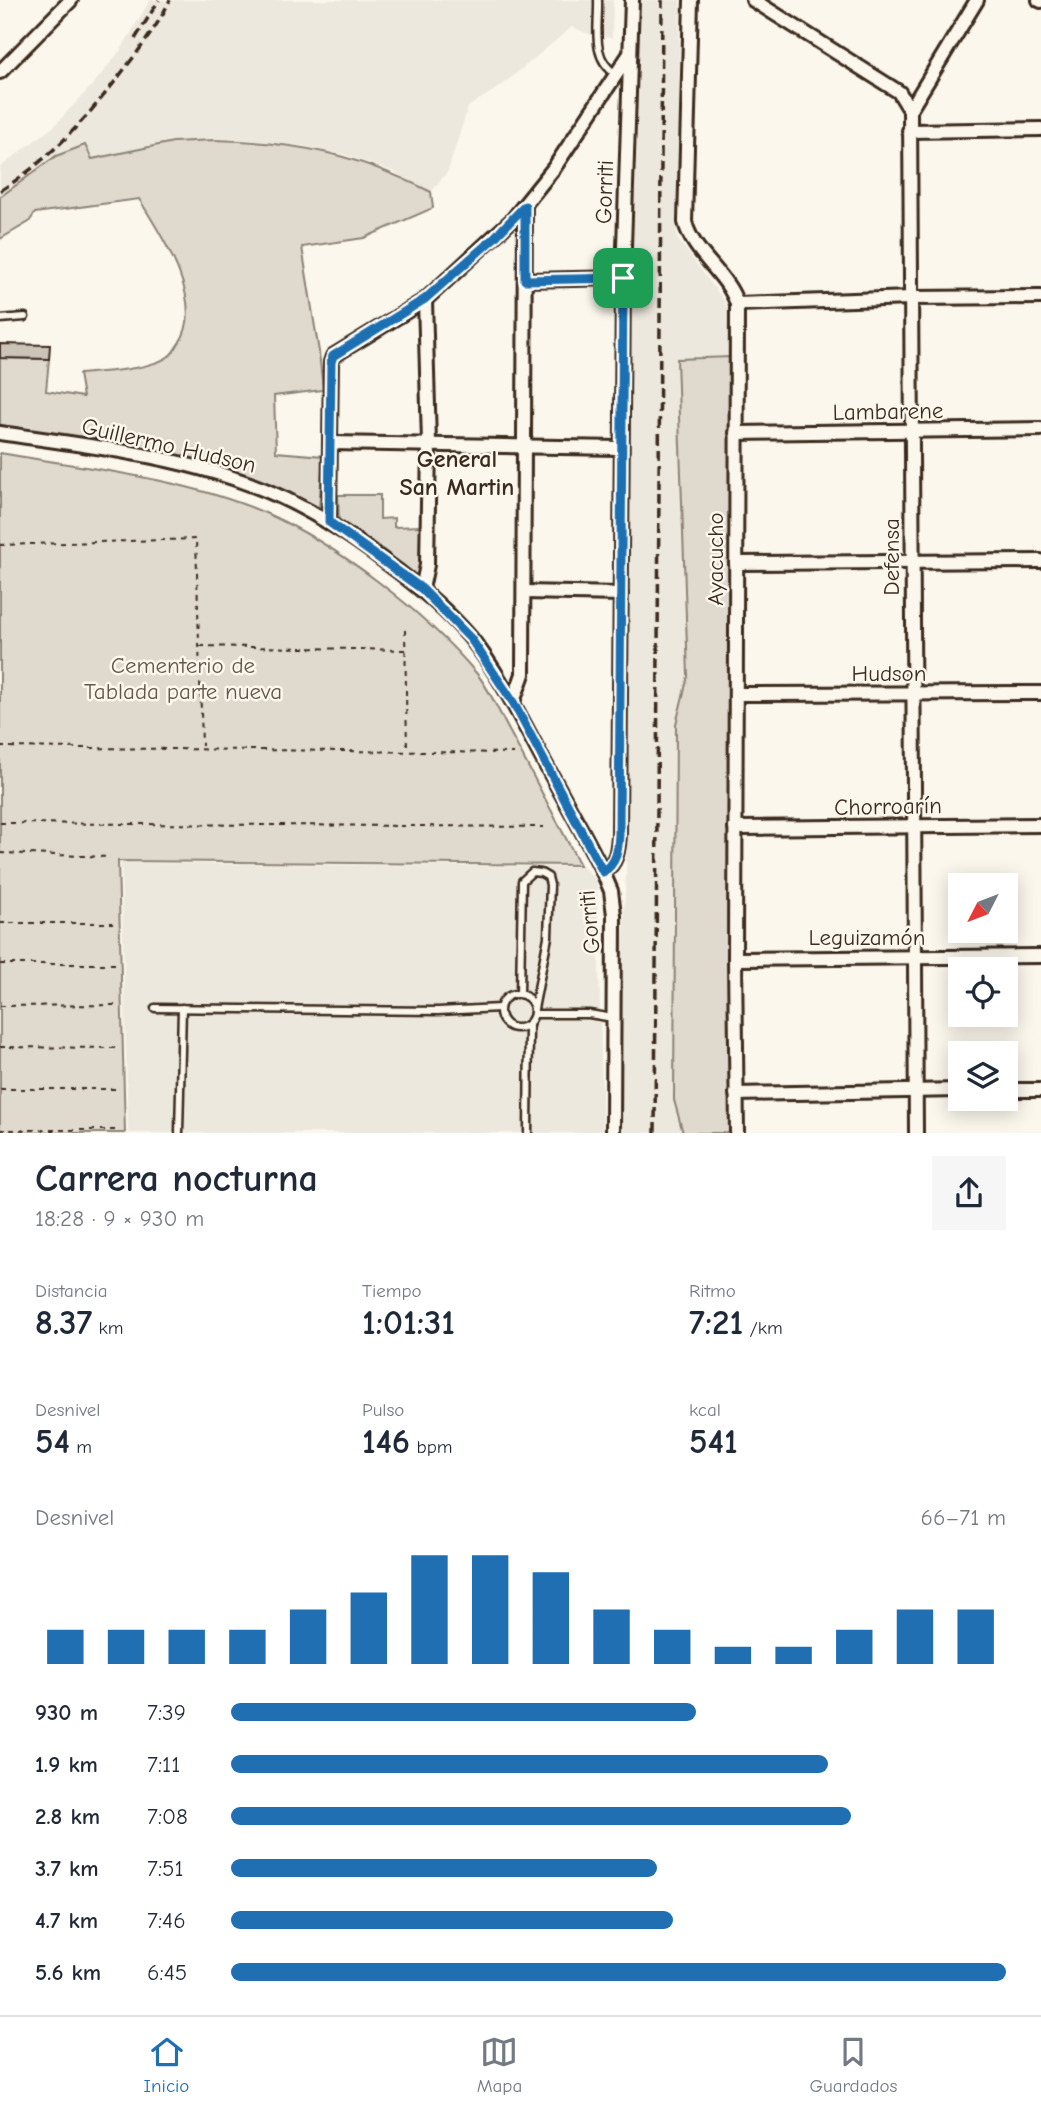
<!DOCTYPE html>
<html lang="es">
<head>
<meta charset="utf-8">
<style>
  :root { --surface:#fff; --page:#f6f6f7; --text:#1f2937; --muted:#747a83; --line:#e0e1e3; --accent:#1f6fb2 }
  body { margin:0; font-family:"Comic Neue",sans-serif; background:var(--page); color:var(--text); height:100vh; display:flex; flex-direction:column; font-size:26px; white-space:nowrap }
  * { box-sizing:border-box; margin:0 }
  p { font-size:23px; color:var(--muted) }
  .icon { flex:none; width:38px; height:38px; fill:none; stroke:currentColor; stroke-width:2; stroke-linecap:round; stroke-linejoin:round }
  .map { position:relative; height:1133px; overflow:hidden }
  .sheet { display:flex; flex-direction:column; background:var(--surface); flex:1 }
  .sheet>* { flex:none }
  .needle { width:46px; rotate:228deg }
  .buttons { position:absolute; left:948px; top:873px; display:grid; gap:14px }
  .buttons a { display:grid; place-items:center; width:70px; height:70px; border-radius:0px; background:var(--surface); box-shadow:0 4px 18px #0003; font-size:35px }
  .pin { position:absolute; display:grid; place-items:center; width:60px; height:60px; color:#fff; margin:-30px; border-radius:14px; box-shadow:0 4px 10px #0006 }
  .round { display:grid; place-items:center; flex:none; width:74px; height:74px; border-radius:0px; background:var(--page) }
  .summary { display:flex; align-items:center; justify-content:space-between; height:119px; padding:0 35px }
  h1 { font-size:38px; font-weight:700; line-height:52px }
  .figures { display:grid; grid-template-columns:repeat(3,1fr); gap:10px; height:119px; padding:7px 35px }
  .figures div { display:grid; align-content:center }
  .figures b { font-size:35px; font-weight:700 }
  .figures small { font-size:19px; font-weight:400 }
  .figures p { font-size:19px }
  .chart { height:196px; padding:14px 35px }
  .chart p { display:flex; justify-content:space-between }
  .chart svg { width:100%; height:126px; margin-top:7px; stroke:var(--accent); stroke-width:6 }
  ul { padding:0 35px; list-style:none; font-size:23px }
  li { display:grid; grid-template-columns:112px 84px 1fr; align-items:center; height:52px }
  li i { height:18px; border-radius:9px; background:var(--accent) }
  .dock { display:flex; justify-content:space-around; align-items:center; height:98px; border-top:2px solid var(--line); background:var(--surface); font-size:19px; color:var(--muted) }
  .dock a { display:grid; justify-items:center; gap:4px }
  .dock .current { color:var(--accent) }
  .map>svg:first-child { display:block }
</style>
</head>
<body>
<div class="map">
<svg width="1041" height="1133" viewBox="0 0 1041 1133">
  <rect width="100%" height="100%" fill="#fbf7ec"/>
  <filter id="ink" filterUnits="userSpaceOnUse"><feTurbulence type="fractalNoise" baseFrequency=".0143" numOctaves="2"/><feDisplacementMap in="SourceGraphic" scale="14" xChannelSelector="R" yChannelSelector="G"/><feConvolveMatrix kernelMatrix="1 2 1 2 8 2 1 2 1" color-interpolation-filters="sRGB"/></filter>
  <g filter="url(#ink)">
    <!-- built -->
    <g fill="#ede8dd">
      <polygon points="150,0 613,0 612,38 593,36 572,27 501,86 468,107 448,171 431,192 392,171 345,155 302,146 259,141 214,140 133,150 92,159 85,145 56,156 0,197 0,167 53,127 96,81 122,48"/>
      <polygon points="631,0 680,0 677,238 725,302 729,315 730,357 678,359 688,676 676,725 674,1100 683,1133 619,1133 620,1009 627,849"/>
      <polygon points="121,863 583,867 597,881 603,1133 128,1133"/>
    </g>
    <!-- green -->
    <g fill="#dfd9ce" stroke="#8d8276" stroke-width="2">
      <path d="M214,140C298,142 356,154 431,192L433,208L364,238L302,247L319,352L323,390L274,396L276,452L323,456L319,509L234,474L121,445L0,425V358L49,359L46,391L83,397L79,374C102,372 150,370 169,356C173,354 176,347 179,343C207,303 161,234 139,199L35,213L29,222L0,239V197L56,156L85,145L92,159L173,142Z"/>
      <polygon points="730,357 734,1133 683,1133 674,1100 676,724 688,676 677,359"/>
      <path d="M0,453C87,468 181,478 263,512C336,543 426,613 477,674C491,691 500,715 511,734C534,778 557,822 580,865L118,861L125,1133H0Z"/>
      <polygon points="338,495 380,495 380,519 394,518 394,527 421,526 420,573 414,576 339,523"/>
    </g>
    <!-- building -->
    <polygon fill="#ccc4b9" stroke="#3b2a1e" stroke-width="2" points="0,344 50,345 49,359 0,358"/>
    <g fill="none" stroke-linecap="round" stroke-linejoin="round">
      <!-- lane casing -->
      <g stroke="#3b2a1e" stroke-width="11">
        <g id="lane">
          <path d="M598,0C599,26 590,58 616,74"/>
          <polyline points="0,319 25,317"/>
          <polyline points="520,994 522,881 532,872 541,873 548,877 550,885 548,937 534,1009"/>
          <circle cx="517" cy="1011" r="17"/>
          <polyline points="155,1008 438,1011 500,1008"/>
          <polyline points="534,1014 589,1014 613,1018"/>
          <polyline points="179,1132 182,1008"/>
          <polyline points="528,1133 529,1024"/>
        </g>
      </g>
      <!-- street casing -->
      <g stroke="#3b2a1e" stroke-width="18">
        <g id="street">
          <path d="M691,0L685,222C693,254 727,273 737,304L735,959L737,1133"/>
          <polyline points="753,0 899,92 910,110"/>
          <polyline points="1039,0 1041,1"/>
          <polyline points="0,72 71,0"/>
          <polyline points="909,131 1041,129"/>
          <polyline points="525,280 623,278"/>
          <polyline points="737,304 911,298 1041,297"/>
          <path d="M0,433C82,445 166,454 244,482C296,500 344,530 387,563C417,585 445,608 470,637C499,673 519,715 541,756C562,795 584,833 603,872"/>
          <polyline points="736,433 1041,429"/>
          <polyline points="331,443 621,448"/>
          <polyline points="329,522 331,362 333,356 425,300 513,219 554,168 629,55"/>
          <polyline points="736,563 1041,561"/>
          <polyline points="422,589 427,565 429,443 425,300"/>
          <polyline points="524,592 621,594"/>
          <polyline points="736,694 1041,693"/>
          <polyline points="513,702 523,674 525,206"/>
          <polyline points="735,828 1041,825"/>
          <polyline points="735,959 1041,956"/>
          <polyline points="1006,1090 1041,1090"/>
          <polyline points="736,1094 961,1090"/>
          <path d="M613,1133L614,915L611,891L603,872C617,863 618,850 619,835L623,278L632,0"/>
          <polyline points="916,1133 910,110 977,0"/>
        </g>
      </g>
      <!-- path -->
      <g stroke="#3b2a1e" stroke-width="2" stroke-dasharray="5 5" stroke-linecap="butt">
        <polyline points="0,545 196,539 202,746"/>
        <polyline points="405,630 407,750"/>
        <polyline points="200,646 406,650"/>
        <polyline points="0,747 514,753"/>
        <polyline points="0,823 544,827"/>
        <polyline points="0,853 110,857"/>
        <polyline points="0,923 113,923"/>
        <polyline points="0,964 115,964"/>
        <polyline points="0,1006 117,1005"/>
        <polyline points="0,1047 118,1048"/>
        <polyline points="0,1089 118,1089"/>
        <polyline points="0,1130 115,1130"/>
      </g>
      <!-- lane -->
      <use href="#lane" stroke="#fbf7ec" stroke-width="6"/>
      <!-- street -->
      <use href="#street" stroke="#fbf7ec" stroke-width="12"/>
      <!-- rail -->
      <g stroke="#3b2a1e" stroke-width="3.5" stroke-dasharray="10 5" stroke-linecap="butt">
        <polyline points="135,39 159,0"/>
        <path d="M0,191C51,159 90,115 126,67C143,45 158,25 170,0"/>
        <polyline points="655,1133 662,0"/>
      </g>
    </g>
  </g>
  <g fill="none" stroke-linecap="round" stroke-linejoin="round" filter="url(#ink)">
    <!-- route casing -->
    <g stroke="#fff" stroke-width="14">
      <path id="route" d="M525,206V280L623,278L619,835C618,850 617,863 603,872L513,702L471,639L422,589L329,522L331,362L333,356L425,299L494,238Z"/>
    </g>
    <!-- route -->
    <use href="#route" stroke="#1f6fb2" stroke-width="9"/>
  </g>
  <g text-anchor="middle" stroke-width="5" stroke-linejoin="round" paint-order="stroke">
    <!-- street labels -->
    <g font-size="23" fill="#3b2a1e" stroke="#fbf7ec">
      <text transform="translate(604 192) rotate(-88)" y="8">Gorriti</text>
      <text transform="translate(888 411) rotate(-1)" y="8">Lambarene</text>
      <text transform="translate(169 445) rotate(13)" y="8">Guillermo Hudson</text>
      <text transform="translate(891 557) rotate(-90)" y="8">Defensa</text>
      <text transform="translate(715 559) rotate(-90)" y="8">Ayacucho</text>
      <text x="889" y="681">Hudson</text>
      <text transform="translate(888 806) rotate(-1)" y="8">Chorroarín</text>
      <text transform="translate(589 922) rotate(-95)" y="8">Gorriti</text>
      <text x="867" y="945">Leguizamón</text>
    </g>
    <!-- park labels -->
    <g font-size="23" fill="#64564a" stroke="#fbf7ec">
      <text x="183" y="673">Cementerio de<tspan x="183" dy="26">Tablada parte nueva</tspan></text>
    </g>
    <!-- neighbourhood labels -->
    <g font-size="24" font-weight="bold" fill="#3b2a1e" stroke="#fbf7ec">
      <text x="457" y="467">General<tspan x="457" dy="28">San Martin</tspan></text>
    </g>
  </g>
</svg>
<div class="buttons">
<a><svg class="needle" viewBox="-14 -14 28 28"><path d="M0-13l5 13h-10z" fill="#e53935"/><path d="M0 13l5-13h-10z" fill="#747a83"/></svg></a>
<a><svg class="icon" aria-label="locate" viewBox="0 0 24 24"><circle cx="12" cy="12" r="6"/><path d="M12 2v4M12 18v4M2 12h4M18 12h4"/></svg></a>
<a><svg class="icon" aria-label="layers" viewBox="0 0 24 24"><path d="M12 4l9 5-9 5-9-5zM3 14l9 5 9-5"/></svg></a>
</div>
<div class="pin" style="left:623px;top:278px;background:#1e9e55"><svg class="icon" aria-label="arrive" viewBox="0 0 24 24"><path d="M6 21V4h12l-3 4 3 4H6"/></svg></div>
</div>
<section class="sheet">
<div class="summary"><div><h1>Carrera nocturna</h1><p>18:28 · 9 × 930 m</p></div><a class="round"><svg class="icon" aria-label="share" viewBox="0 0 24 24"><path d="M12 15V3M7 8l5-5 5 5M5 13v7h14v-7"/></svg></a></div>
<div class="figures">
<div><p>Distancia</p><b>8.37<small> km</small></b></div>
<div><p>Tiempo</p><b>1:01:31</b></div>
<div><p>Ritmo</p><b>7:21<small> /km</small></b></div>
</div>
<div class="figures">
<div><p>Desnivel</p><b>54<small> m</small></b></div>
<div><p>Pulso</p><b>146<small> bpm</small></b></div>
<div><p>kcal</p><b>541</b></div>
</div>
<div class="chart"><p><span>Desnivel</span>66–71 m</p>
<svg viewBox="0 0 160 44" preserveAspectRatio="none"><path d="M5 44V32M15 44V32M25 44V32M35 44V32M45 44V25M55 44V19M65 44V6M75 44V6M85 44V12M95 44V25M105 44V32M115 44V38M125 44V38M135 44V32M145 44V25M155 44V25"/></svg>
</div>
<ul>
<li><b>930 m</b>7:39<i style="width:60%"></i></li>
<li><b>1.9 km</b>7:11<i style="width:77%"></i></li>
<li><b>2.8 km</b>7:08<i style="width:80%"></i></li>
<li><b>3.7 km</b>7:51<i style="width:55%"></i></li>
<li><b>4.7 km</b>7:46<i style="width:57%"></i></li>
<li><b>5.6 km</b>6:45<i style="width:100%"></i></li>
</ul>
</section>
<nav class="dock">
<a class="current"><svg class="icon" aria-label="home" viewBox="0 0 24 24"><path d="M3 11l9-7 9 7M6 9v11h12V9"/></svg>Inicio</a>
<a><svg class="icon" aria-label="map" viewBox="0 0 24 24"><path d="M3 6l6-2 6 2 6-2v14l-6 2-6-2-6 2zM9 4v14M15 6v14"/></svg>Mapa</a>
<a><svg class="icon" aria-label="saved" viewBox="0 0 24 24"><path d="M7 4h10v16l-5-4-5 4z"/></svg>Guardados</a>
</nav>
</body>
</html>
